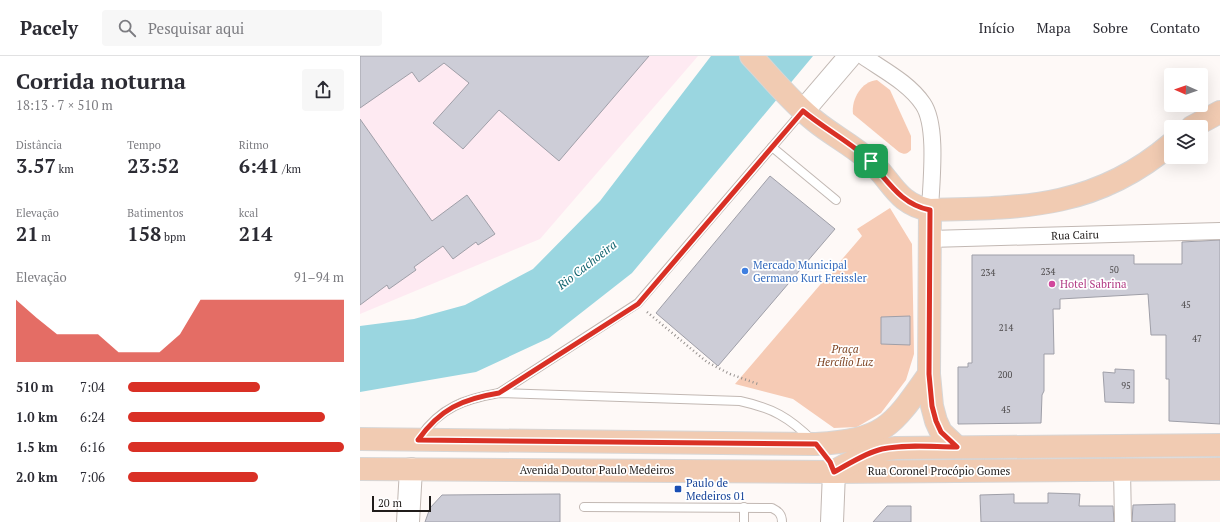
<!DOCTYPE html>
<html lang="pt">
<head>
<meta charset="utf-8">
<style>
  :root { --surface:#fff; --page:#f7f7f7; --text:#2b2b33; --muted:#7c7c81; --line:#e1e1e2; --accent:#d93025 }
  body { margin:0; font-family:"PT Serif",serif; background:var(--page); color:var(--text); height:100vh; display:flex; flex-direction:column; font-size:15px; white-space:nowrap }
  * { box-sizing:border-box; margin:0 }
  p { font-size:13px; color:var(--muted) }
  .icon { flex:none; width:22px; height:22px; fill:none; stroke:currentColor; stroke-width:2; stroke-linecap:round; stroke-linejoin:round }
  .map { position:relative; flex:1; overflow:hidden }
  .details { display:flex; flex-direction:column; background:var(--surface); width:360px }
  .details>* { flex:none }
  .needle { width:26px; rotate:272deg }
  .controls { position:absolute; left:804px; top:12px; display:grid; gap:8px }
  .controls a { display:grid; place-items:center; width:44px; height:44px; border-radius:4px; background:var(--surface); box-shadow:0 4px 16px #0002; font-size:20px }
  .scale { position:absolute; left:12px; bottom:10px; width:59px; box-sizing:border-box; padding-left:4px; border:2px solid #201c1a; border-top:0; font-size:11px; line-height:14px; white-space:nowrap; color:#201c1a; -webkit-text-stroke:3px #fff; paint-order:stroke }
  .pin { position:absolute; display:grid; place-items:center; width:34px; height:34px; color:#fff; margin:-17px; border-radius:8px; box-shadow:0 2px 6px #0006 }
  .round { display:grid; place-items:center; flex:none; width:42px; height:42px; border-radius:4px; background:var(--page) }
  .overview { display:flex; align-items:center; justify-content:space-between; height:68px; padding:0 16px }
  h1 { font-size:22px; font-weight:700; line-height:30px }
  .figures { display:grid; grid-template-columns:repeat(3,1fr); gap:6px; height:68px; padding:4px 16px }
  .figures div { display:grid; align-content:center }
  .figures b { font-size:20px; font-weight:700 }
  .figures small { font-size:11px; font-weight:400 }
  .figures p { font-size:11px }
  .chart { height:112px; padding:8px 16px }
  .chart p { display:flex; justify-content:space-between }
  .chart svg { width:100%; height:72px; margin-top:4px; fill:var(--accent); opacity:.7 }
  ul { padding:0 16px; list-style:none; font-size:13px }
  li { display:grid; grid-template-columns:64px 48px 1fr; align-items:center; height:30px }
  li i { height:10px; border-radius:5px; background:var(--accent) }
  header { display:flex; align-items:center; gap:24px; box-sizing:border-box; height:56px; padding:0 20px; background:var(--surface); border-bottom:1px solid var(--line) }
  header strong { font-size:19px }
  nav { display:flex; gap:22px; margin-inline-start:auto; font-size:14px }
  .search { width:280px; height:36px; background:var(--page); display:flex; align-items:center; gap:10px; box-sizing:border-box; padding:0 14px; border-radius:4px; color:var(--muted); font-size:15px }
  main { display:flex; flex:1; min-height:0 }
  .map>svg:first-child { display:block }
</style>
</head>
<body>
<header>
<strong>Pacely</strong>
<div class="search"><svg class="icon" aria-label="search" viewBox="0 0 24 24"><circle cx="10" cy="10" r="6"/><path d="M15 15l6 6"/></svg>Pesquisar aqui</div>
<nav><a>Início</a><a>Mapa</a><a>Sobre</a><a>Contato</a></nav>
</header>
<main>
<section class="details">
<div class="overview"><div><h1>Corrida noturna</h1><p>18:13 · 7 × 510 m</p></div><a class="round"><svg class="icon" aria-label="share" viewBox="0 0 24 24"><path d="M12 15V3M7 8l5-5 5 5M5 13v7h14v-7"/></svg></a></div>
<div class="figures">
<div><p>Distância</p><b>3.57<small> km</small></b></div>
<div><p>Tempo</p><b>23:52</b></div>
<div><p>Ritmo</p><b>6:41<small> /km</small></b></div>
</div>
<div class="figures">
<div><p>Elevação</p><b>21<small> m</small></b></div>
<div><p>Batimentos</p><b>158<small> bpm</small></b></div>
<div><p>kcal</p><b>214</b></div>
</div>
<div class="chart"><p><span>Elevação</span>91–94 m</p>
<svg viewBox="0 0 160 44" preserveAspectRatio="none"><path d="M0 44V6L10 17L20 27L30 27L40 27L50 38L60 38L70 38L80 27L90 6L100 6L110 6L120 6L130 6L140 6L150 6L160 6V44z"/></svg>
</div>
<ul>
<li><b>510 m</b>7:04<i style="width:61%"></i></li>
<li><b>1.0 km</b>6:24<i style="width:91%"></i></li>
<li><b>1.5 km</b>6:16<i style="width:100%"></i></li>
<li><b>2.0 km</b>7:06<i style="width:60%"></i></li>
</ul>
</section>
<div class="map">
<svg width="860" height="466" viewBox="0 0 860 466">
  <rect width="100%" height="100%" fill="#fef9f7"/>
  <!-- industrial -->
  <polygon fill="#feeaf2" points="0,0 338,0 180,183 0,258"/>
  <!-- green -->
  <g fill="#f6cbb5">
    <path d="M517,24L530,34L551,80V94C547,98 545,99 539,96L493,58C491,43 502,25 517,24Z"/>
    <polygon points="530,152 552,188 554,298 546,324 521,357 497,371 474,372 433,343 375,328 502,180 497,173"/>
  </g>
  <!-- water -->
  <polygon fill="#9ad6e0" points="351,0 453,0 272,217 189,282 116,316 0,336 0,270 54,263 105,249 173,213 240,145"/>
  <!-- building -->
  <g fill="#cdcdd7" stroke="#9f9fa8">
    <polygon points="0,0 289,0 199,105 139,54 103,93 73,67 109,27 84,7 59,26 52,16 0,52"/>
    <polygon points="0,63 72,165 107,139 135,178 118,189 116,186 93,203 83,190 54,211 56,214 29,233 27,229 0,249"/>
    <polygon points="410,120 475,173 358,310 296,257"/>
    <polygon points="860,184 860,368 809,365 809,323 806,323 806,279 791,279 788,238 700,243 700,253 693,253 694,298 684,298 684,335 682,339 681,367 598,368 598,311 608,311 608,307 612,307 612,199 774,199 774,208 822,208 822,186"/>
    <polygon points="550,260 550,289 521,288 521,261"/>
    <polygon points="755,313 774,314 774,347 745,346 743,316 755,317"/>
    <polygon points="688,437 720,438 719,450 753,450 754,466 621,466 620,439 654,438 654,447 688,447"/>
    <polygon points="200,438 200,466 65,466 70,452 82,439"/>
    <polygon points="815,448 815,466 772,466 773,449"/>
    <polygon points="527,450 551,450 551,466 513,466"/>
  </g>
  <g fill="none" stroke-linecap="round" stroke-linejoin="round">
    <!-- lane casing -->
    <g stroke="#c2b8b3" stroke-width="10">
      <g id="lane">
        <polyline points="412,91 476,144"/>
        <polyline points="139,337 278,247 442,56"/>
        <path d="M60,381C81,351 105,343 139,337L380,345C412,352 429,361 453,385"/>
        <path d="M224,451L412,452C418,455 422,458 422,466"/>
        <polyline points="384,451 384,466"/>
      </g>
    </g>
    <!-- street casing -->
    <g stroke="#c2b8b3" stroke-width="18">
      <g id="street">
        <path d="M503,0C523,14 549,27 563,48C578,70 571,127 570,154"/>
        <polyline points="570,183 860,175"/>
        <polyline points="762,414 763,466"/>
      </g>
    </g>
    <!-- secondary casing -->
    <g stroke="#c2b8b3" stroke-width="24">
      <g id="secondary">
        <polyline points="443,55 490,0"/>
        <polyline points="48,466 51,413"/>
        <polyline points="472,466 474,416"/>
      </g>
    </g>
    <!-- primary casing -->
    <g stroke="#d7d6d6" stroke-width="24">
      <g id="primary">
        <path d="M391,0C412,22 431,46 455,65C472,79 492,89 509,104C532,124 536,148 570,154C664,152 736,152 811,88"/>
        <polyline points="832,71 860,56"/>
        <polyline points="570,154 569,318 572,350 576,365 581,376 597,391"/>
        <path d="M0,383L456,388C524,384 532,371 569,318"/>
        <polyline points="0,413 474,416 860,413"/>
        <path d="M478,413C497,403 515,394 536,392L860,389"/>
      </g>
    </g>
    <!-- path -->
    <polyline stroke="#95908e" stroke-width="2.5" stroke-dasharray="1 3" stroke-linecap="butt" points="287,256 347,306 370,318 398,328"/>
    <!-- lane -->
    <use href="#lane" stroke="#fff" stroke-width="8"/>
    <!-- street -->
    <use href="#street" stroke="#fff" stroke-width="16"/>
    <!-- secondary -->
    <use href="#secondary" stroke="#fff" stroke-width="22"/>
    <!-- primary -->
    <use href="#primary" stroke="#f1cbb2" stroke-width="22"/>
  </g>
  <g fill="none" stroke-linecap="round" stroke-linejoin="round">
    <!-- route casing -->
    <g stroke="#fff" stroke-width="8">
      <path id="route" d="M443,55C460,69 479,80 496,93C524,114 534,147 570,154L569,318L572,350L576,365L581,376L597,391C573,391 546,388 522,393C505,397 489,408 474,416L470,406L456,388L58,384C80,353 102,343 139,337L278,248Z"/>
    </g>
    <!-- route -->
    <use href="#route" stroke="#d93025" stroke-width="5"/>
  </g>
  <!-- markers -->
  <circle fill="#3f7fe0" stroke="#fff" stroke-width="1.5" cx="385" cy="215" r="4"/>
  <circle fill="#d1479c" stroke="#fff" stroke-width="1.5" cx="692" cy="228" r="4"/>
  <rect fill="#1a4fb4" stroke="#fff" stroke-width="1.5" x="314" y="429" width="8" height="8" rx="2"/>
  <g text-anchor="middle" stroke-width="3.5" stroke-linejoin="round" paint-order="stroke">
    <!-- number labels -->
    <g font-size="9" fill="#4b4849">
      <text x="754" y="217">50</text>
      <text x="688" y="219">234</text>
      <text x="628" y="220">234</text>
      <text x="826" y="252">45</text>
      <text x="646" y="275">214</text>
      <text x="837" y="286">47</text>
      <text x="645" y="322">200</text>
      <text x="766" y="333">95</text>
      <text x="646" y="357">45</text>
    </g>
    <!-- street labels -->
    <g font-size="11" fill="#201c1a" stroke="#fff">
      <text transform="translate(715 179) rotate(-2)" y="4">Rua Cairu</text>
      <text x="237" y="418">Avenida Doutor Paulo Medeiros</text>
      <text x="579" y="419">Rua Coronel Procópio Gomes</text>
    </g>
    <!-- shop labels -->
    <g font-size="11" fill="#366cbe" stroke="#fff" text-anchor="start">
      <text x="393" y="213">Mercado Municipal<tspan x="393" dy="13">Germano Kurt Freissler</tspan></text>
    </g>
    <!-- hotel labels -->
    <g font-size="11" fill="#b23c85" stroke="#fff" text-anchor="start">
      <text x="700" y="232">Hotel Sabrina</text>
    </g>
    <!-- park labels -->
    <g font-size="11" font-style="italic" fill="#7f4524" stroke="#fff">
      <text x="485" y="297">Praça<tspan x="485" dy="13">Hercílio Luz</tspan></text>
    </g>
    <!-- transit labels -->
    <g font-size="11" fill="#164399" stroke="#fff" text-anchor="start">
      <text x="326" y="431">Paulo de<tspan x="326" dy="13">Medeiros 01</tspan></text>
    </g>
    <!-- water labels -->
    <g font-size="12" font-style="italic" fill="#0d616c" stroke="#fff">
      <text transform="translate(227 209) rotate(-38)" y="4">Rio Cachoeira</text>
    </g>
  </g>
</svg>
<div class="controls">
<a><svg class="needle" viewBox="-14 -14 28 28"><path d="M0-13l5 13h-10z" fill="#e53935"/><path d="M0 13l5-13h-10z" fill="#7c7c81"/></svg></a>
<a><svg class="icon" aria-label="layers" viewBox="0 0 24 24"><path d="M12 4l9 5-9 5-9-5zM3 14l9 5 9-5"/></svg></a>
</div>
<div class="scale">20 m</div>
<div class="pin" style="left:511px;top:105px;background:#1e9e55"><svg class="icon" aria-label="arrive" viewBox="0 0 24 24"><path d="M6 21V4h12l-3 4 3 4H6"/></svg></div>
</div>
</main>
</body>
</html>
